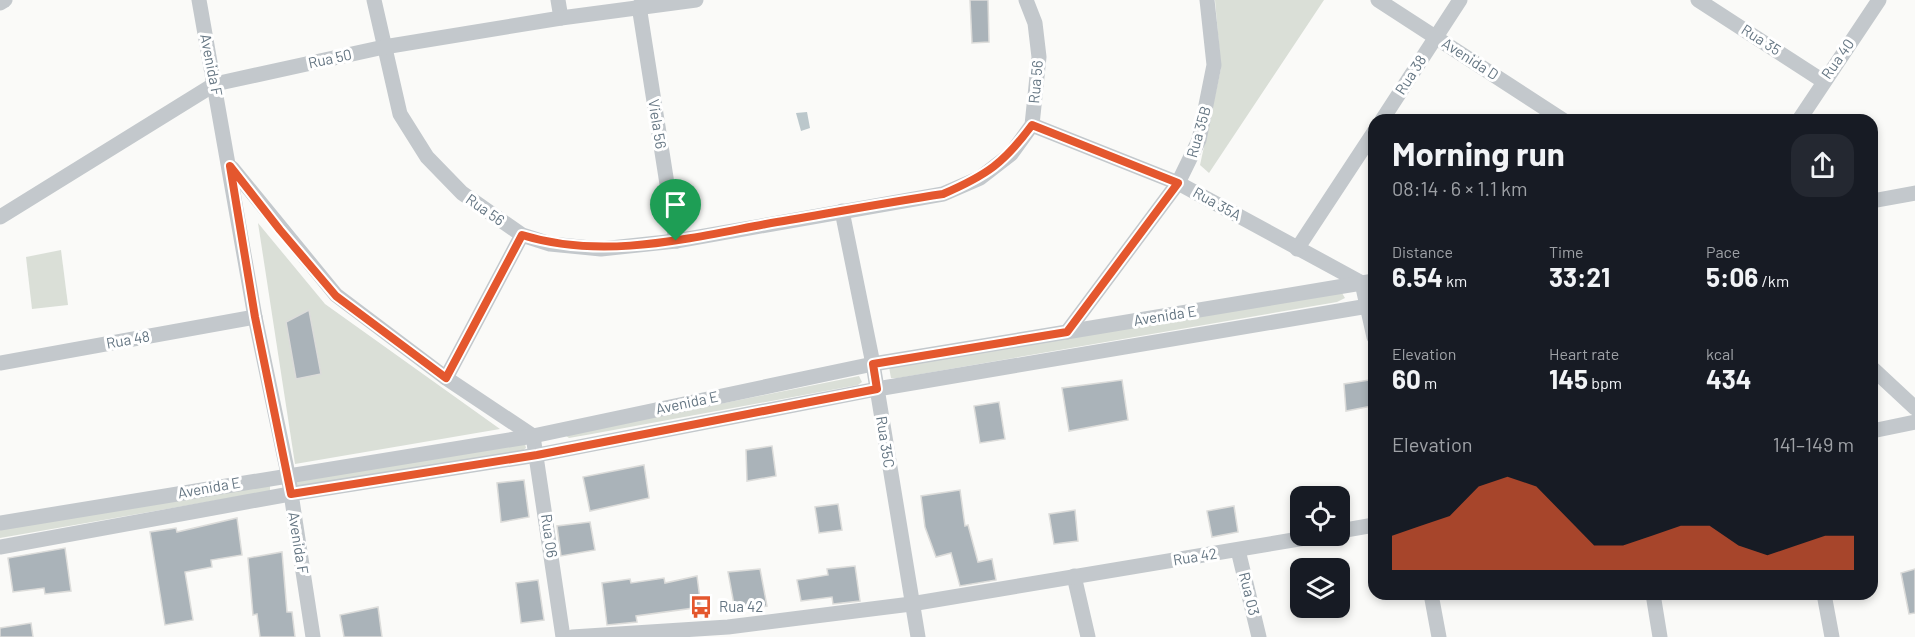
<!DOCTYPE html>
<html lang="en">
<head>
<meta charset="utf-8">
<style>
  :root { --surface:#171b24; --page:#242831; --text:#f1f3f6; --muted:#9ea1a6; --accent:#e4572e }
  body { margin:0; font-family:Barlow,sans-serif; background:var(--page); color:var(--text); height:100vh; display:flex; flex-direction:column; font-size:22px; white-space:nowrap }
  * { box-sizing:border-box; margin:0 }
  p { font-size:20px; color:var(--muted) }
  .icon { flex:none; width:33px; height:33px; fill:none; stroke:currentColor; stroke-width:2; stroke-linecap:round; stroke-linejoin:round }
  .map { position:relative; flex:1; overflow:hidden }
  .drawer { position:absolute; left:1368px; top:114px; width:510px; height:486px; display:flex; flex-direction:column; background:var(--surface); border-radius:18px; box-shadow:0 3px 9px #0003 }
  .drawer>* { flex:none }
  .fabs { position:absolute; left:1290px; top:486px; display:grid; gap:12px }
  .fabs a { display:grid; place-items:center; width:60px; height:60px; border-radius:12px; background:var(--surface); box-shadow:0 3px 9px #0003; font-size:30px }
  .pin { position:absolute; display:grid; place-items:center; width:51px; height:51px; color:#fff; margin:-62px -26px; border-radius:50% 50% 50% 0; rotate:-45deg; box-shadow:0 0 6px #0007 }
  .pin .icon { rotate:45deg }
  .round { display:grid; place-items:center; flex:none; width:63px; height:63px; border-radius:18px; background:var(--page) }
  .headline { display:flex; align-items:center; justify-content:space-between; height:102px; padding:0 24px }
  h1 { font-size:33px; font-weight:700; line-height:45px }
  .metrics { display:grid; grid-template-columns:repeat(3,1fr); gap:9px; height:102px; padding:6px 24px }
  .metrics div { display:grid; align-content:center }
  .metrics b { font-size:26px; font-weight:700 }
  .metrics small { font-size:16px; font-weight:400 }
  .metrics p { font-size:16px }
  .chart { height:168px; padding:12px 24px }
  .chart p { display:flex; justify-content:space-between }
  .chart svg { width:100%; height:108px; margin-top:6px; fill:var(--accent); opacity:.7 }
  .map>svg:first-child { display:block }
</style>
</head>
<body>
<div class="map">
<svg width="1915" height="637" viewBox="0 0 1915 637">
  <rect width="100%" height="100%" fill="#fafaf8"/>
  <!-- green -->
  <g fill="#dadfd7">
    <polygon points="1215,0 1324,0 1209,173 1200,165 1221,68"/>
    <polygon points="258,223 325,304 500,429 295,464"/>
    <polygon points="61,250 68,305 32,309 26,257"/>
    <polygon points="1333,293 1342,293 1345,298 1337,302 898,378 891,378 889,367"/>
    <polygon points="859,376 862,382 858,385 592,434 569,438 565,435"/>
    <polygon points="525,444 526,448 522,451 297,486 295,481"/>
    <polygon points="270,484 270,491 0,538 0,530"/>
  </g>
  <!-- water -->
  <polygon fill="#bbc7cb" points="807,112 810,128 801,131 796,113"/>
  <!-- building -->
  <g fill="#aab3b9" stroke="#dcdcda" stroke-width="1.5">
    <polygon points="970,0 988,0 989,42 972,43"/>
    <polygon points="309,310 321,374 296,379 286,322"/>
    <polygon points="1122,380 1128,420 1069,431 1062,388"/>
    <polygon points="1369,380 1372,406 1346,411 1344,384"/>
    <polygon points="999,402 1005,439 980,443 974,406"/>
    <polygon points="772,446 776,476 747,481 746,450"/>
    <polygon points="644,465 649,498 590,511 583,477"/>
    <polygon points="524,480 529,517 501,522 497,483"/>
    <polygon points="960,490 965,526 968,525 978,562 992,559 996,580 960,586 951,553 936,557 925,527 921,496"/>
    <polygon points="838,504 842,530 819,533 815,507"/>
    <polygon points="1234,506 1238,532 1212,537 1207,511"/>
    <polygon points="1075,510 1078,541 1054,544 1049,514"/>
    <polygon points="237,518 242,555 211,560 212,567 185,572 193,620 165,625 150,532 176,528 177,532"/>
    <polygon points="590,522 595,550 561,556 557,526"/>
    <polygon points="65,548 71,591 45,594 44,588 13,592 8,558"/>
    <polygon points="282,552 287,612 292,612 295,637 260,637 257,614 253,615 248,558"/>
    <polygon points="855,566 860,601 833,604 832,597 801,601 797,580 828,575 827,569"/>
    <polygon points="760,569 767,606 735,610 728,572"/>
    <polygon points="1915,569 1915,613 1909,614 1901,573"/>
    <polygon points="697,576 701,607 636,616 637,622 607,625 602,583 630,579 631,583 664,578 665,583"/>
    <polygon points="538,580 544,620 521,623 516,583"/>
    <polygon points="378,607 382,637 344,637 340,615"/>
    <polygon points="31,623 33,637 0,637 0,628"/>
  </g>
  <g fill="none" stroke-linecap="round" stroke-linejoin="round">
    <!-- minor -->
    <g stroke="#c3c8cc" stroke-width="15">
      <polyline points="199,0 255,317 288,474 313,637"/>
      <polyline points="374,0 400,114 427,157 462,193 522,235 550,244 601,249 676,241 943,194 980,178 1011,154 1032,125 1039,57 1035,23 1026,0"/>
      <polyline points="558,0 561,18"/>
      <polyline points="1378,0 1563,120"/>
      <polyline points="1698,0 1823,81"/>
      <polyline points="0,3 5,0"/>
      <polyline points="639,6 676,241"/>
      <polyline points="1382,120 1460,0"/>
      <polyline points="1799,120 1879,0"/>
      <polyline points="1032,125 1178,183 1362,283 1374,337"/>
      <polyline points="232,168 336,295 446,378 533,436 563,637"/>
      <polyline points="1872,201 1915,193"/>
      <polyline points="842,211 873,364 918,637"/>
      <polyline points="0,217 215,84 384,47 561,18 696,0"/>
      <polyline points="1297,249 1374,132"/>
      <polyline points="1067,332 1178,183 1199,140 1214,65 1207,0"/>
      <polyline points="0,363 255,317"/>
      <polyline points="1872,368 1915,408"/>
      <polyline points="446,378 522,235"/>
      <polyline points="1872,431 1915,422"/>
      <polyline points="0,523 533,436 873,364 1374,281"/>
      <polyline points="1340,531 1374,525"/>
      <polyline points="0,547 290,494 537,455 877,389 1374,305"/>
      <polyline points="1238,550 1259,637"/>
      <polyline points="1074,576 1088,637"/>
      <polyline points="1431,594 1439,637"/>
      <polyline points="1653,594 1660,637"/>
      <polyline points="1824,594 1832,637"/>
      <polyline points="572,637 728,627 911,604 1317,536"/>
    </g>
  </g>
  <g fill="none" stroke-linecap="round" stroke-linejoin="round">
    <!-- route casing -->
    <g stroke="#fff" stroke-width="12">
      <path id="route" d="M1032,125L1178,183L1067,332L873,364L877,389L537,455L291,494L255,317L230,166L280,230L336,296L446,378L522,235C602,260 685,239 766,224C825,214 884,203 943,194C987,175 1004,163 1032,125Z"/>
    </g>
    <!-- route -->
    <use href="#route" stroke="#e4572e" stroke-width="8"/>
  </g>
  <!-- icons -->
  <defs>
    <g id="bus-bare" transform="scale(1.8)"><path d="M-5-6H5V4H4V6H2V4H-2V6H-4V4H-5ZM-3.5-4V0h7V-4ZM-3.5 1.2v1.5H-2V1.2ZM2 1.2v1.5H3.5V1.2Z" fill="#e4572e" stroke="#fff" stroke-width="2.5" paint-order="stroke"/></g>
  </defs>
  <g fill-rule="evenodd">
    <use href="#bus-bare" x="701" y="607"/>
  </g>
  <g text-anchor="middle" stroke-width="6" stroke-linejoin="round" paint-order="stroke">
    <!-- street labels -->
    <g font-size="15" fill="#657683" stroke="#fff">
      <text transform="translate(1761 40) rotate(33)" y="5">Rua 35</text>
      <text transform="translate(330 59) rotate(-12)" y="5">Rua 50</text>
      <text transform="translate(1470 59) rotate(33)" y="5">Avenida D</text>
      <text transform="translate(1838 59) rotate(-55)" y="5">Rua 40</text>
      <text transform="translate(211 65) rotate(79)" y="5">Avenida F</text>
      <text transform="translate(1411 75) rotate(-57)" y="5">Rua 38</text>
      <text transform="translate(1036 82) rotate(-85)" y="5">Rua 56</text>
      <text transform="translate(657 124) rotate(81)" y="5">Viela 56</text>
      <text transform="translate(1199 132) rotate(-74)" y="5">Rua 35B</text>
      <text transform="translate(1217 204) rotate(29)" y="5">Rua 35A</text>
      <text transform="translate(485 210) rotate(35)" y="5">Rua 56</text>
      <text transform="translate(1165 316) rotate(-9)" y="5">Avenida E</text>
      <text transform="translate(128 340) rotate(-10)" y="5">Rua 48</text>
      <text transform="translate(687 403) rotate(-12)" y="5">Avenida E</text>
      <text transform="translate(885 442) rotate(81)" y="5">Rua 35C</text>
      <text transform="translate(209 488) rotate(-10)" y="5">Avenida E</text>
      <text transform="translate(549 536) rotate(82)" y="5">Rua 06</text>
      <text transform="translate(298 543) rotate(81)" y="5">Avenida F</text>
      <text transform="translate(1195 557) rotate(-9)" y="5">Rua 42</text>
      <text transform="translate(1249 594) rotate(76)" y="5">Rua 03</text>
    </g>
    <!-- poi labels -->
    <g font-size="15" fill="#657683" stroke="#fff" text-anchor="start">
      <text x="719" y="612">Rua 42</text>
    </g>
  </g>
</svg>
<div class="fabs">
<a><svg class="icon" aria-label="locate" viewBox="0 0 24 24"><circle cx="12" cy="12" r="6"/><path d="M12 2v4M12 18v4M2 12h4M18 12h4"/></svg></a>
<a><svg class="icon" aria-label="layers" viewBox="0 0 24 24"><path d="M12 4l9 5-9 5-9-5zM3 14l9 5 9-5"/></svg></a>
</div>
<div class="pin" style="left:676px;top:241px;background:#1e9e55"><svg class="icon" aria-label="arrive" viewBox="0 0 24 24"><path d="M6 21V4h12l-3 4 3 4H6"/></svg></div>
<section class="drawer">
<div class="headline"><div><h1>Morning run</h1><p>08:14 · 6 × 1.1 km</p></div><a class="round"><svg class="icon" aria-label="share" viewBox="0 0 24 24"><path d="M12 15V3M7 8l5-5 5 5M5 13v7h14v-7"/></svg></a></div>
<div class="metrics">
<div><p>Distance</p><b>6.54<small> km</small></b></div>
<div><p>Time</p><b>33:21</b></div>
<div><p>Pace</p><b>5:06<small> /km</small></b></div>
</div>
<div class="metrics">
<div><p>Elevation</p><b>60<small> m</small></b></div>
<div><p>Heart rate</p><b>145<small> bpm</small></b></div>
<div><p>kcal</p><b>434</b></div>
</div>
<div class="chart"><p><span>Elevation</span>141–149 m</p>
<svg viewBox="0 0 160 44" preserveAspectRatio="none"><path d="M0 44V30L10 26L20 22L30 10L40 6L50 10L60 22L70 34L80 34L90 30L100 26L110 26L120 34L130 38L140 34L150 30L160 30V44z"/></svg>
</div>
</section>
</div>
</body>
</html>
